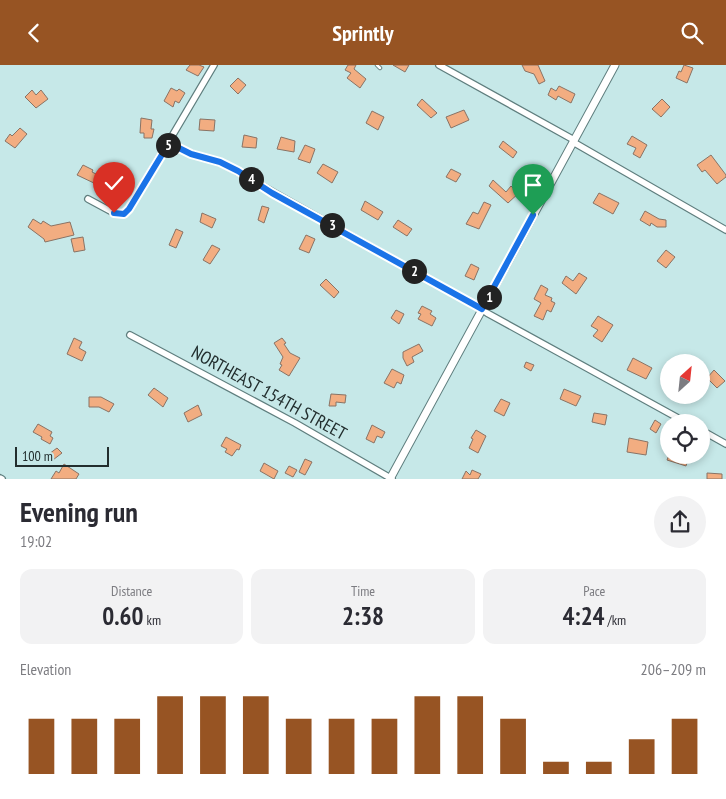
<!DOCTYPE html>
<html lang="en">
<head>
<meta charset="utf-8">
<style>
  :root { --surface:#fff; --page:#f2f2f3; --text:#2b2b33; --muted:#7c7c81; --accent:#975423 }
  body { margin:0; font-family:"PT Sans Narrow",sans-serif; background:var(--page); color:var(--text); height:100vh; display:flex; flex-direction:column; font-size:19px; white-space:nowrap }
  * { box-sizing:border-box; margin:0 }
  p { font-size:16px; color:var(--muted) }
  .icon { flex:none; width:28px; height:28px; fill:none; stroke:currentColor; stroke-width:2; stroke-linecap:round; stroke-linejoin:round }
  .map { position:relative; height:414px; overflow:hidden }
  .panel { display:flex; flex-direction:column; background:var(--surface); flex:1 }
  .panel>* { flex:none }
  .needle { width:32px; rotate:27deg }
  .controls { position:absolute; left:660px; top:289px; display:grid; gap:10px }
  .controls a { display:grid; place-items:center; width:50px; height:50px; border-radius:50%; background:var(--surface); box-shadow:0 2px 8px #0003; font-size:25px }
  .scale { position:absolute; left:15px; bottom:12px; width:94px; box-sizing:border-box; padding-left:5px; border:2px solid #222e2e; border-top:0; font-size:14px; line-height:18px; white-space:nowrap; color:#222e2e; -webkit-text-stroke:4px #c6e8e8; paint-order:stroke }
  .pin { position:absolute; display:grid; place-items:center; width:42px; height:42px; color:#fff; margin:-51px -21px; border-radius:50% 50% 50% 0; rotate:-45deg; box-shadow:0 0 5px #0007 }
  .pin .icon { rotate:45deg }
  .km { position:absolute; width:25px; height:25px; margin:-12px; border-radius:50%; background:#222; color:#fff; font-size:14px; line-height:25px; text-align:center }
  .round { display:grid; place-items:center; flex:none; width:52px; height:52px; border-radius:26px; background:var(--page) }
  .headline { display:flex; align-items:center; justify-content:space-between; height:85px; padding:0 20px }
  h1 { font-size:28px; font-weight:800; line-height:38px }
  .stats { display:grid; grid-template-columns:repeat(3,1fr); gap:8px; height:85px; padding:5px 20px }
  .stats div { display:grid; align-content:center; border-radius:12px; background:var(--page); text-align:center }
  .stats b { font-size:25px; font-weight:800 }
  .stats small { font-size:14px; font-weight:400 }
  .stats p { font-size:14px }
  .chart { height:140px; padding:10px 20px }
  .chart p { display:flex; justify-content:space-between }
  .chart svg { width:100%; height:90px; margin-top:5px; stroke:var(--accent); stroke-width:6 }
  header { display:flex; justify-content:space-between; align-items:center; height:65px; padding:0 20px; background:var(--accent); color:#fff; font-size:22px; font-weight:800 }
  .map>svg:first-child { display:block }
</style>
</head>
<body>
<header><svg class="icon" aria-label="back" viewBox="0 0 24 24"><path d="M15 5l-7 7 7 7"/></svg>Sprintly<svg class="icon" aria-label="search" viewBox="0 0 24 24"><circle cx="10" cy="10" r="6"/><path d="M15 15l6 6"/></svg></header>
<div class="map">
<svg width="726" height="414" viewBox="0 0 726 414">
  <rect width="100%" height="100%" fill="#c6e8e8"/>
  <!-- building -->
  <g fill="#f2ad81" stroke="#897365">
    <polygon points="190,0 199,0 204,2 198,11 186,5"/>
    <polygon points="348,0 356,0 354,4 366,14 360,23 347,13 351,8 345,5"/>
    <polygon points="393,0 409,0 405,7"/>
    <polygon points="522,0 538,0 545,16 539,19 534,9 525,6"/>
    <polygon points="684,0 693,3 687,18 676,13 679,6 681,7"/>
    <polygon points="238,13 246,20 238,29 230,21"/>
    <polygon points="559,21 575,29 571,38 558,31 556,35 548,30 551,23 556,26"/>
    <polygon points="171,23 177,26 179,24 185,28 179,38 175,36 173,42 164,36"/>
    <polygon points="32,25 36,30 41,25 48,34 36,43 25,32"/>
    <polygon points="422,34 437,48 431,53 417,40"/>
    <polygon points="662,34 670,42 661,52 652,44"/>
    <polygon points="464,45 469,55 451,63 446,52"/>
    <polygon points="372,46 384,52 378,65 366,58"/>
    <polygon points="141,53 152,55 151,64 154,64 152,73 144,73 144,68 140,68"/>
    <polygon points="200,54 215,55 214,66 199,65"/>
    <polygon points="20,63 27,69 15,83 5,76 10,69 12,71"/>
    <polygon points="244,70 257,73 256,83 242,82"/>
    <polygon points="632,71 647,80 640,93 633,89 636,83 627,79"/>
    <polygon points="281,72 295,76 294,87 277,84"/>
    <polygon points="503,76 517,87 513,93 499,82"/>
    <polygon points="305,80 315,84 310,98 298,94"/>
    <polygon points="711,90 726,110 726,112 717,119 705,105 702,107 697,100"/>
    <polygon points="323,99 338,107 332,118 317,108"/>
    <polygon points="83,100 93,105 92,107 100,111 96,119 77,110"/>
    <polygon points="451,104 461,109 456,117 446,112"/>
    <polygon points="493,115 506,127 511,121 514,124 516,122 521,126 508,138 489,121"/>
    <polygon points="599,128 619,138 613,149 593,138"/>
    <polygon points="365,136 383,147 378,155 361,145"/>
    <polygon points="484,137 491,140 479,164 466,159 473,147 478,149"/>
    <polygon points="262,141 269,143 264,158 258,155"/>
    <polygon points="645,146 659,154 666,155 666,162 657,162 651,158 650,161 640,155"/>
    <polygon points="202,148 216,154 212,163 200,157"/>
    <polygon points="33,154 41,159 43,156 51,161 70,157 74,170 45,177 44,174 28,162"/>
    <polygon points="398,155 412,164 407,171 393,162"/>
    <polygon points="176,164 183,167 176,183 169,180"/>
    <polygon points="306,170 315,174 309,188 299,184"/>
    <polygon points="83,172 85,185 74,187 71,174"/>
    <polygon points="212,180 220,184 210,199 203,195"/>
    <polygon points="666,185 675,192 666,203 657,196"/>
    <polygon points="471,199 479,203 474,215 465,211"/>
    <polygon points="579,208 587,213 576,229 562,218 566,211 573,216"/>
    <polygon points="326,214 339,227 334,233 320,220"/>
    <polygon points="541,220 548,224 545,230 552,233 551,236 555,238 551,247 547,245 543,255 534,251 541,238 534,234"/>
    <polygon points="422,241 432,246 430,249 436,253 432,261 418,254 421,249 418,248"/>
    <polygon points="396,245 404,249 399,259 391,253"/>
    <polygon points="598,251 613,260 602,277 593,271 598,265 591,261"/>
    <polygon points="74,273 82,277 79,283 86,287 82,296 67,289"/>
    <polygon points="282,273 286,278 284,279 290,288 300,293 289,311 279,305 282,300 280,299 283,292 274,278"/>
    <polygon points="419,279 423,286 412,292 414,297 407,301 403,293 403,287"/>
    <polygon points="633,293 652,303 646,314 627,305"/>
    <polygon points="526,297 534,300 531,306 524,302"/>
    <polygon points="392,304 404,310 401,319 397,317 394,323 384,318"/>
    <polygon points="714,305 725,316 717,323 707,313"/>
    <polygon points="154,323 168,333 163,342 148,330"/>
    <polygon points="564,324 581,331 576,341 560,334"/>
    <polygon points="331,329 346,330 345,338 336,337 336,341 329,341"/>
    <polygon points="89,332 101,332 114,339 109,347 99,342 89,342"/>
    <polygon points="501,334 510,338 504,351 494,346"/>
    <polygon points="198,340 202,350 188,357 184,348"/>
    <polygon points="594,348 607,350 605,360 592,357"/>
    <polygon points="655,355 661,359 656,368 650,364"/>
    <polygon points="38,359 52,367 50,371 53,373 50,379 41,374 42,372 33,367"/>
    <polygon points="372,360 385,367 382,373 377,371 374,378 366,374"/>
    <polygon points="476,365 486,371 478,388 469,383 473,374 471,373"/>
    <polygon points="226,372 241,380 239,385 237,384 232,391 225,387 227,384 221,381"/>
    <polygon points="629,373 648,377 646,390 627,387"/>
    <polygon points="57,383 62,388 49,398 45,392"/>
    <polygon points="669,390 686,390 689,391 686,401 667,395"/>
    <polygon points="305,394 312,397 305,410 299,407"/>
    <polygon points="264,398 278,406 274,414 260,406"/>
    <polygon points="64,399 79,409 76,414 51,414 56,406 59,408"/>
    <polygon points="289,401 297,405 293,412 285,408"/>
    <polygon points="472,405 481,409 478,414 462,414 466,406 470,410"/>
    <polygon points="707,408 722,409 722,414 707,414"/>
  </g>
  <g fill="none" stroke-linecap="round" stroke-linejoin="round">
    <!-- service casing -->
    <g stroke="#5f7e7e" stroke-width="4.5">
      <polyline id="service" points="377,0 380,3"/>
    </g>
    <!-- minor casing -->
    <g stroke="#5f7e7e" stroke-width="8">
      <g id="minor">
        <polyline points="439,0 574,75"/>
        <polyline points="573,77 726,165"/>
        <polyline points="169,78 191,89 220,97 238,107 273,127 476,241 487,248 687,358"/>
        <polyline points="88,134 114,148 123,149 129,144 214,0"/>
        <polyline points="130,270 295,358 392,414"/>
        <polyline points="701,365 726,379"/>
        <polyline points="0,413 2,414"/>
      </g>
    </g>
    <!-- tertiary casing -->
    <g stroke="#5f7e7e" stroke-width="9">
      <polyline id="tertiary" points="390,414 615,0"/>
    </g>
    <!-- service -->
    <use href="#service" stroke="#fff" stroke-width="2.5"/>
    <!-- minor -->
    <use href="#minor" stroke="#fff" stroke-width="5.5"/>
    <!-- tertiary -->
    <use href="#tertiary" stroke="#fff" stroke-width="7"/>
  </g>
  <g fill="none" stroke-linecap="round" stroke-linejoin="round">
    <!-- route casing -->
    <g stroke="#fff" stroke-width="10">
      <polyline id="route" points="114,148 124,149 129,144 169,78 191,89 220,97 238,106 272,128 482,244 533,150"/>
    </g>
    <!-- route -->
    <use href="#route" stroke="#1a73e8" stroke-width="6"/>
  </g>
  <g text-anchor="middle" stroke-width="4" stroke-linejoin="round" paint-order="stroke">
    <!-- street labels -->
    <g font-size="18" fill="#222e2e" stroke="#c6e8e8">
      <text transform="translate(269 328) rotate(29)" y="6">NORTHEAST 154TH STREET</text>
    </g>
  </g>
</svg>
<div class="controls">
<a><svg class="needle" viewBox="-14 -14 28 28"><path d="M0-13l5 13h-10z" fill="#e53935"/><path d="M0 13l5-13h-10z" fill="#7c7c81"/></svg></a>
<a><svg class="icon" aria-label="locate" viewBox="0 0 24 24"><circle cx="12" cy="12" r="6"/><path d="M12 2v4M12 18v4M2 12h4M18 12h4"/></svg></a>
</div>
<div class="scale">100 m</div>
<div class="pin" style="left:533px;top:150px;background:#1e9e55"><svg class="icon" aria-label="arrive" viewBox="0 0 24 24"><path d="M6 21V4h12l-3 4 3 4H6"/></svg></div>
<div class="pin" style="left:114px;top:148px;background:#d93025"><svg class="icon" aria-label="check" viewBox="0 0 24 24"><path d="M5 12l5 5 9-10"/></svg></div>
<b class="km" style="left:489px;top:232px">1</b>
<b class="km" style="left:414px;top:206px">2</b>
<b class="km" style="left:332px;top:160px">3</b>
<b class="km" style="left:251px;top:114px">4</b>
<b class="km" style="left:168px;top:80px">5</b>
</div>
<section class="panel">
<div class="headline"><div><h1>Evening run</h1><p>19:02</p></div><a class="round"><svg class="icon" aria-label="share" viewBox="0 0 24 24"><path d="M12 15V3M7 8l5-5 5 5M5 13v7h14v-7"/></svg></a></div>
<div class="stats">
<div><p>Distance</p><b>0.60<small> km</small></b></div>
<div><p>Time</p><b>2:38</b></div>
<div><p>Pace</p><b>4:24<small> /km</small></b></div>
</div>
<div class="chart"><p><span>Elevation</span>206–209 m</p>
<svg viewBox="0 0 160 44" preserveAspectRatio="none"><path d="M5 44V17M15 44V17M25 44V17M35 44V6M45 44V6M55 44V6M65 44V17M75 44V17M85 44V17M95 44V6M105 44V6M115 44V17M125 44V38M135 44V38M145 44V27M155 44V17"/></svg>
</div>
</section>
</body>
</html>
